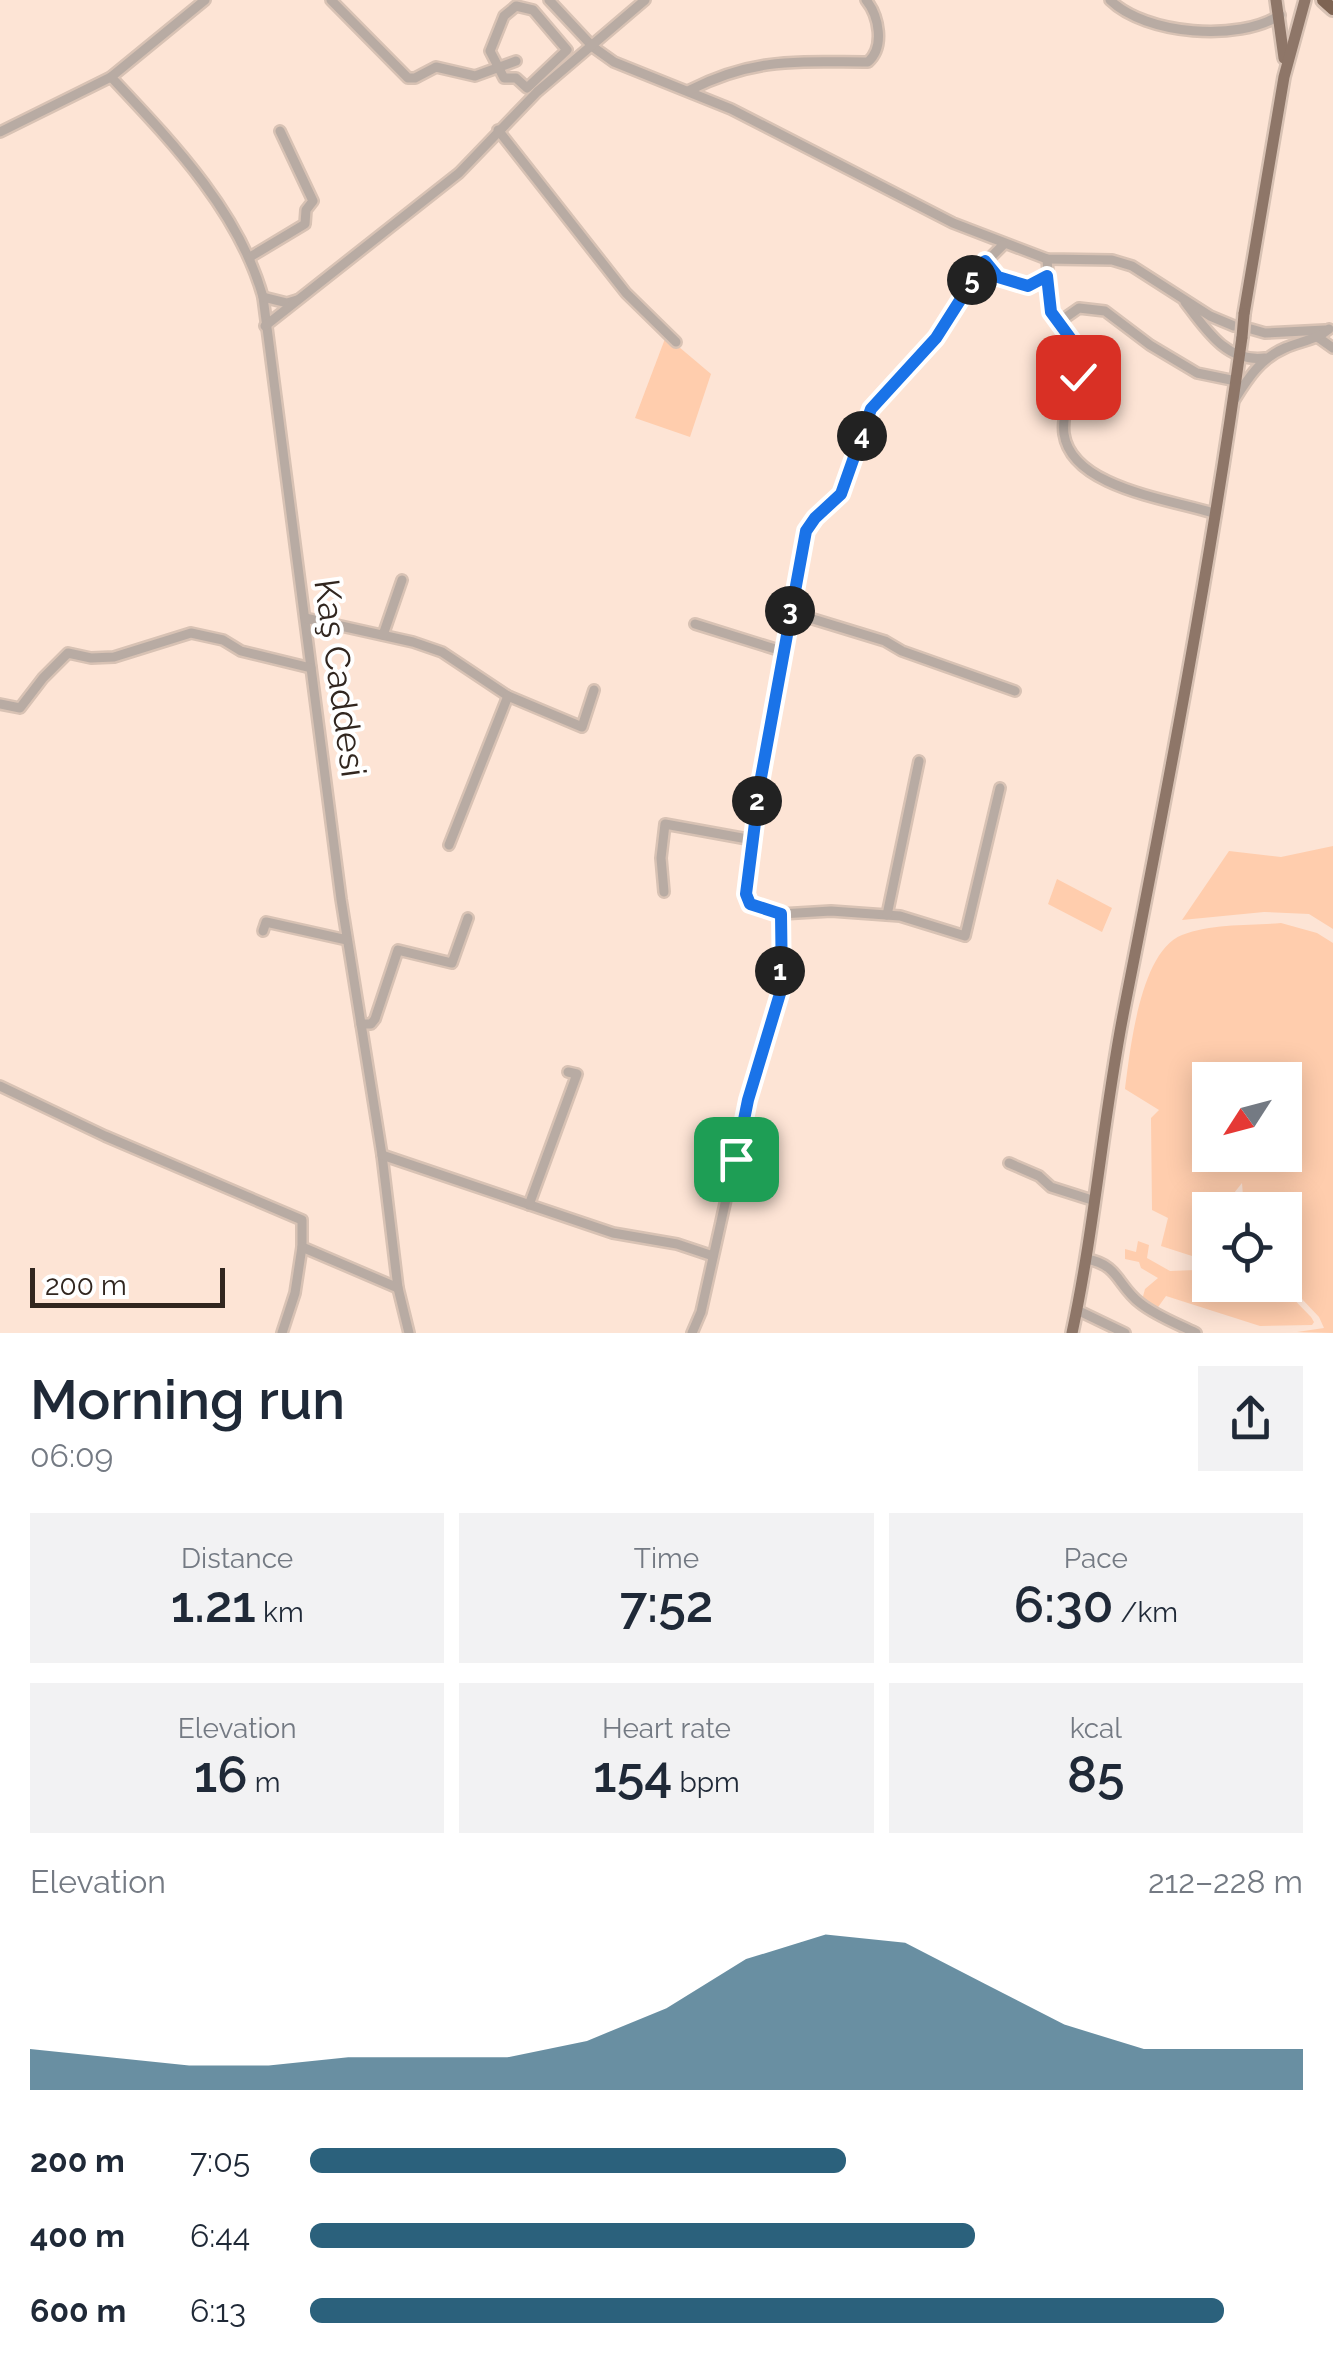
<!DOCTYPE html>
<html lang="en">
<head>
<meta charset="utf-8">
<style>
  :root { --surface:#fff; --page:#f2f2f3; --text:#1f2937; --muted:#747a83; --accent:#2b617c }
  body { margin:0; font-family:Raleway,sans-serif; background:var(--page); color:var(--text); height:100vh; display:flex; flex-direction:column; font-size:38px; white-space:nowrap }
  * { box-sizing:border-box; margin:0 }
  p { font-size:32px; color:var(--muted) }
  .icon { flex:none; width:55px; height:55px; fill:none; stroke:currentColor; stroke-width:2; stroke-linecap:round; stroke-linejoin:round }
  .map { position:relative; height:1333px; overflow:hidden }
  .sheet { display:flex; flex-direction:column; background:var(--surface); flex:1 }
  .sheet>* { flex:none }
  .needle { width:65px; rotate:234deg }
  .tools { position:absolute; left:1192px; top:1062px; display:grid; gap:20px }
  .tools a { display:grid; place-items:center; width:110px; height:110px; border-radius:0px; background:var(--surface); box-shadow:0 5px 25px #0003; font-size:50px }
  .scale { position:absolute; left:30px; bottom:25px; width:195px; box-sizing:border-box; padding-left:10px; border:5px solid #31261f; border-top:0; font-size:28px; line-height:35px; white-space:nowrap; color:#31261f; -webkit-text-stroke:8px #fff; paint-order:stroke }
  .pin { position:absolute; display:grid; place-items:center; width:85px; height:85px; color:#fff; margin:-42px; border-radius:20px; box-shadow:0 5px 15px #0006 }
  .km { position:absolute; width:50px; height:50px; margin:-25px; border-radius:50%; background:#222; color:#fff; font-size:28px; line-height:50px; text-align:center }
  .round { display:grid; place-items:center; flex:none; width:105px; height:105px; border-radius:0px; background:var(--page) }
  .head { display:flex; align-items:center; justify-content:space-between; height:170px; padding:0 30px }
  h1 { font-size:55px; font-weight:600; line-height:75px }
  .stats { display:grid; grid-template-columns:repeat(3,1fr); gap:15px; height:170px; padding:10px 30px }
  .stats div { display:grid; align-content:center; border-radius:0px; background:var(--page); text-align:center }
  .stats b { font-size:50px; font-weight:600 }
  .stats small { font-size:28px; font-weight:400 }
  .stats p { font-size:28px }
  .chart { height:280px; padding:20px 30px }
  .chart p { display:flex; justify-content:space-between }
  .chart svg { width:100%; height:180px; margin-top:10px; fill:var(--accent); opacity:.7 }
  ul { padding:0 30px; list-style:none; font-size:32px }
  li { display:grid; grid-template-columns:160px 120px 1fr; align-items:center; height:75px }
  li i { height:25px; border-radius:12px; background:var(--accent) }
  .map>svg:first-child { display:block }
</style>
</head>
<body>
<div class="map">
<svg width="1333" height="1333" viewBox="0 0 1333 1333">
  <rect width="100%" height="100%" fill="#fde4d5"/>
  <!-- green -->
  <g fill="#ffcdad" fill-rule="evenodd">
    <polygon points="666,336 711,374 690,437 635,418"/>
    <polygon points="1333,846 1333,929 1309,914 1264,912 1182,920 1229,851 1281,857"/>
    <polygon points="1057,879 1112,908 1102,932 1048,904"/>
    <path d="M1281,923L1317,933L1333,943V1333L1297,1332L1324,1328L1319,1317L1285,1281V1210H1266L1263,1203L1243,1196L1242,1183L1234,1193L1232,1210H1210V1285H1280L1311,1317L1314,1322L1312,1325L1260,1326L1166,1296L1156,1310L1142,1300L1145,1289L1158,1278L1141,1268L1139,1262L1125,1259V1249L1136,1252L1138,1241L1149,1245L1147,1258L1170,1271L1196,1270L1192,1256L1161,1246L1168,1218L1152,1210L1151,1118L1159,1110L1125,1089C1130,1051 1140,951 1182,935C1212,923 1250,926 1281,923ZM1210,1080H1285V1155H1210Z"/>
  </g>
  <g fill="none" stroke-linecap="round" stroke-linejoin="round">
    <!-- minor casing -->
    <g stroke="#d8c2b4" stroke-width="14">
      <g id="minor">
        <polyline points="331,0 408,78 415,78 436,67 475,76 516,61"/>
        <polyline points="549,0 593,47 614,62 731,109 953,223 1047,259 1112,260 1132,266 1210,316 1234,326"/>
        <path d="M1110,0C1146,35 1239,42 1280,15"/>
        <polygon points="516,6 533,10 567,50 527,88 516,78 504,78 490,51 504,16"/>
        <path d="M111,77C171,141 239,211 263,297L341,899L382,1155L398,1288L409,1333"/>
        <path d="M690,90C755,57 798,62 868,62C885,47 879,16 866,0"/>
        <polyline points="498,130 626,293 676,342"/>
        <polyline points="0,132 111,77 205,0"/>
        <polyline points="250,257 305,224 306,210 313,201 280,131"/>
        <path d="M1047,259L1051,312L1079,350L1081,359C1075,381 1061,412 1064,434C1072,488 1169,499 1213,513"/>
        <polyline points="985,261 997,277 1028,286 1047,276"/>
        <polyline points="263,297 287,303 297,300"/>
        <path d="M1185,302C1206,330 1227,363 1265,358"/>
        <polyline points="1059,322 1079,308 1105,311 1150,345 1197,373 1236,381"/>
        <polyline points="265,326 459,173 537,92 645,0"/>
        <polyline points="1251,329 1265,333 1325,330"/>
        <polyline points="1319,338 1333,348"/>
        <path d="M1235,399C1248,378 1261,358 1285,348C1301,341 1316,340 1329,329"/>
        <polyline points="790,612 885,641 902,651 1015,691"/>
        <polyline points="305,618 413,642 442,652 508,696 582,727 594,690"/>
        <polyline points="695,624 785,652"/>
        <polyline points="383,635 402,580"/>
        <polyline points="0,704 20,708 43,678 68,653 91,658 114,657 191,633 223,640 241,651 311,668"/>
        <polyline points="449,845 508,696"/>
        <polyline points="664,892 661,858 665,824 753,840"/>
        <polyline points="781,914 831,911 900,916 965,936 1000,788"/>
        <polyline points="887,915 919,761"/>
        <polyline points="263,931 266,922 347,940"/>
        <polyline points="361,1024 371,1024 375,1019 398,950 452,963 468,918"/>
        <polyline points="0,1086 105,1136 302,1220 302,1247 398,1288"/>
        <polyline points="382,1155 613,1233 677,1244 713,1256"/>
        <polyline points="1009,1163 1039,1176 1051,1187 1095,1201"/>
        <polyline points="529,1205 577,1074 568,1072"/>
        <path d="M1087,1259C1119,1265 1117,1285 1140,1303C1156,1316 1178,1324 1196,1333"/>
        <polyline points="1077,1310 1125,1333"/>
        <polyline points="282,1333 295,1293 302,1247"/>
        <polyline points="692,1333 701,1312 748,1100 781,987 781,914 750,904 746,895 760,783 806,531 815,517 841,494 871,409 936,338 977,271 1003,245"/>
      </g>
    </g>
    <!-- major casing -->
    <g stroke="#d8c2b4" stroke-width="16">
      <g id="major">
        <polyline points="1276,0 1284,58"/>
        <polyline points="1244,314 1284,77 1305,0"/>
        <path d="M1072,1333C1095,1226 1103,1117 1124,1010C1168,787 1211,562 1242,337"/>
      </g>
    </g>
    <!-- highway casing -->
    <g stroke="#d8c2b4" stroke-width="18">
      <polyline id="highway" points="1323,0 1333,9"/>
    </g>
    <!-- minor -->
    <use href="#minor" stroke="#b8aba3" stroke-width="9"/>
    <!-- major -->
    <use href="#major" stroke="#8e7668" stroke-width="11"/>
    <!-- highway -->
    <use href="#highway" stroke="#7e6453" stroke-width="12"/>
    <!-- major-bridge casing -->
    <g stroke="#d8c2b4" stroke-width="16" stroke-linecap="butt">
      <polyline id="major-bridge" points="1242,337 1244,314"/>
    </g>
    <!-- major-bridge -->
    <use href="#major-bridge" stroke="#8e7668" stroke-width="11"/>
  </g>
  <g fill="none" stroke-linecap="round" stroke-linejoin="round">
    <!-- route casing -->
    <g stroke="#fff" stroke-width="20">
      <polyline id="route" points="736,1159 748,1100 782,987 781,914 750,904 746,894 760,783 806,531 815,518 841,494 871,409 936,338 985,261 998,277 1028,286 1047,276 1051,312 1079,350 1078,377"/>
    </g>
    <!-- route -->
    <use href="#route" stroke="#1a73e8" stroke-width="12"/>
  </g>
  <g text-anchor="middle" stroke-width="8" stroke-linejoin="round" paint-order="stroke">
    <!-- street labels -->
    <g font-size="35" fill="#31261f" stroke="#fff">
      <text transform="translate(340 678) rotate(82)" y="12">Kaş Caddesi</text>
    </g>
  </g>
</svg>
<div class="tools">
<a><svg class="needle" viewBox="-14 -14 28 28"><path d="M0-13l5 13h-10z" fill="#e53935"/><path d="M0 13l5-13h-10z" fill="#747a83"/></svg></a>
<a><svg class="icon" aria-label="locate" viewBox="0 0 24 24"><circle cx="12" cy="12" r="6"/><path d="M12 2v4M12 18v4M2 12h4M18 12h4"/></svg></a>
</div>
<div class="scale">200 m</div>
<div class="pin" style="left:736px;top:1159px;background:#1e9e55"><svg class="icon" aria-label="arrive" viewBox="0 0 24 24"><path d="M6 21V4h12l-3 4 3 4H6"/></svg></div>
<div class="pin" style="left:1078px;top:377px;background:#d93025"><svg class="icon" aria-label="check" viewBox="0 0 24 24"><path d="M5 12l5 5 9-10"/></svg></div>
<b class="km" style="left:780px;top:971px">1</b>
<b class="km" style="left:757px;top:801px">2</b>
<b class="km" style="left:790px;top:611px">3</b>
<b class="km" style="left:862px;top:436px">4</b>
<b class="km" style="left:972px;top:280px">5</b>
</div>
<section class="sheet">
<div class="head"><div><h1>Morning run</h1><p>06:09</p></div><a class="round"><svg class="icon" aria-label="share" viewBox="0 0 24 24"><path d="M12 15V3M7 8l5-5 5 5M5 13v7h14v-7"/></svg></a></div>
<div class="stats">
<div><p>Distance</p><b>1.21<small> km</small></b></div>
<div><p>Time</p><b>7:52</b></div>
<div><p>Pace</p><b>6:30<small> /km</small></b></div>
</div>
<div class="stats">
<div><p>Elevation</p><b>16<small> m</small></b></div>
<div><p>Heart rate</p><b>154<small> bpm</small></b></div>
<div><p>kcal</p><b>85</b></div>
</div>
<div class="chart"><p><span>Elevation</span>212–228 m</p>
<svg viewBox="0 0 160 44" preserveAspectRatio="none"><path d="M0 44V34L10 36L20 38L30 38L40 36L50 36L60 36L70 32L80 24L90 12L100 6L110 8L120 18L130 28L140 34L150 34L160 34V44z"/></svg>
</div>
<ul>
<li><b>200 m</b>7:05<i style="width:54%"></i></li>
<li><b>400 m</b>6:44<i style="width:67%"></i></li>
<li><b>600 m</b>6:13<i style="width:92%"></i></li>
</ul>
</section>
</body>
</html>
